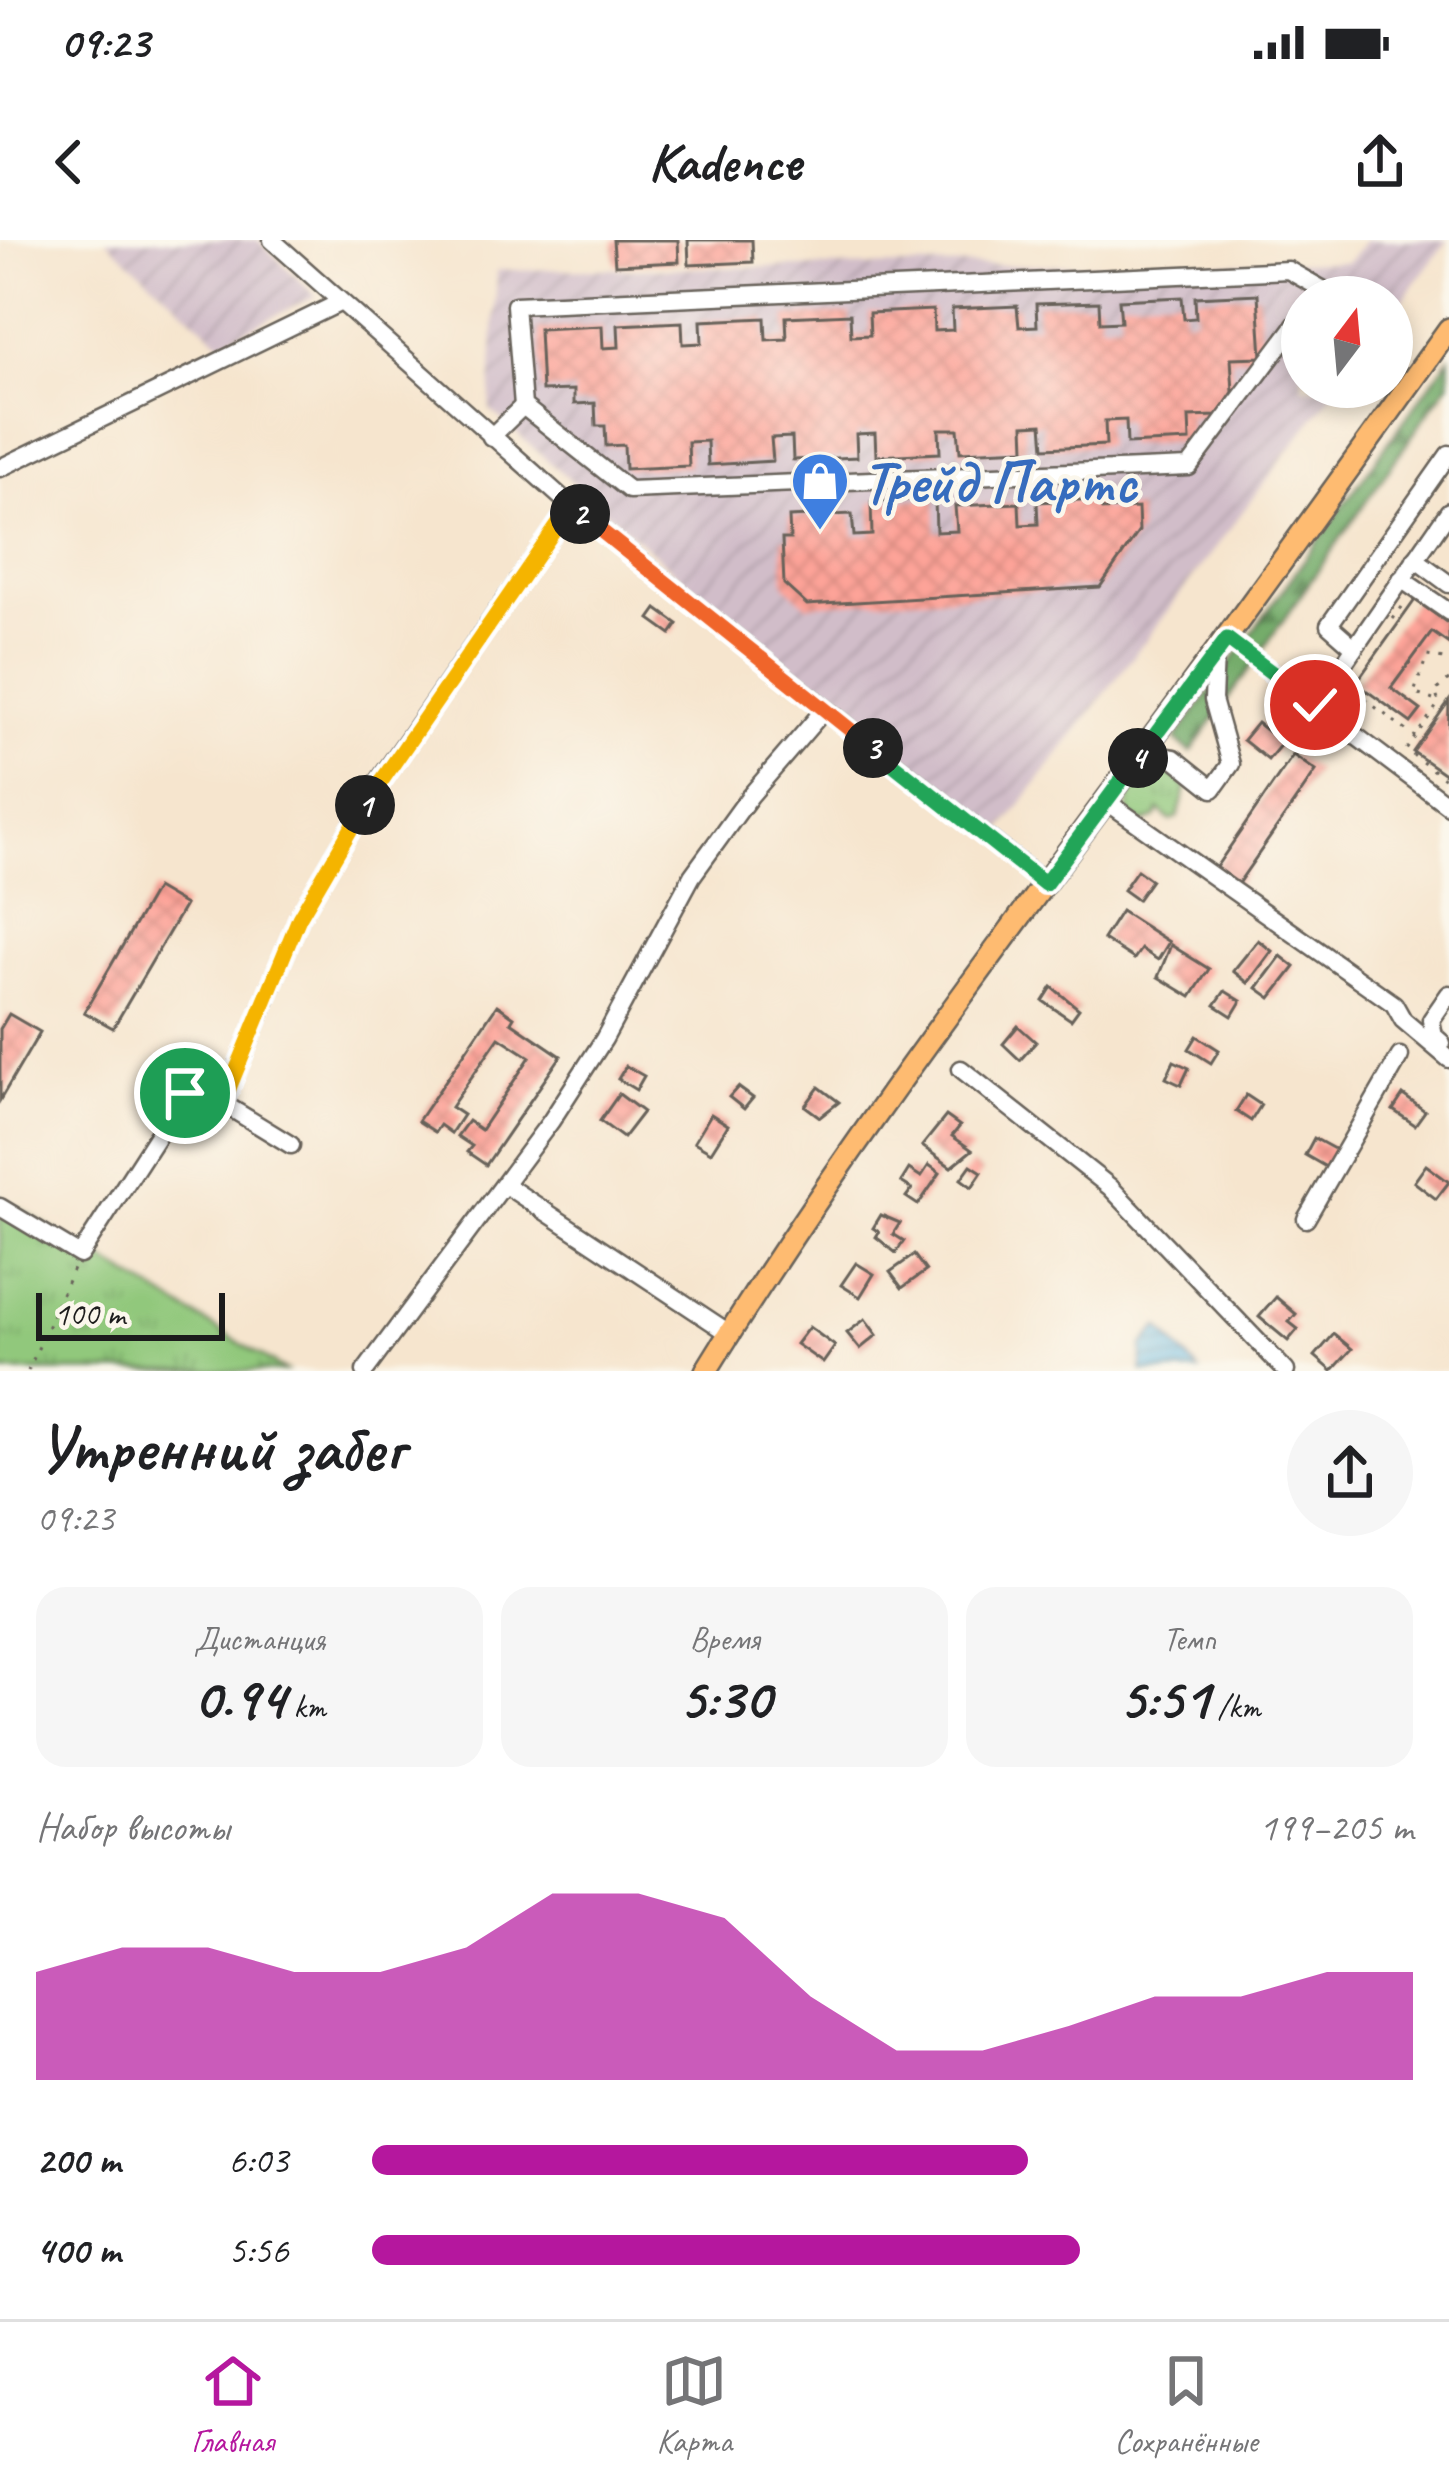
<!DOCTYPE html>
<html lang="ru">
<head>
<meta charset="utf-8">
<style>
  :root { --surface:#fff; --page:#f6f6f6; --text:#202124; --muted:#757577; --line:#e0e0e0; --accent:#b5179e }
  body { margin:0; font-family:Caveat,sans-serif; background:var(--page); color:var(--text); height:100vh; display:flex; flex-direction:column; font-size:45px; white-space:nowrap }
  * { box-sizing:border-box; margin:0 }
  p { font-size:39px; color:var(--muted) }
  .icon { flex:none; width:66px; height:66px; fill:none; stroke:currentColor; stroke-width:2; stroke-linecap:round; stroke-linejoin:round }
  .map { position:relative; height:1131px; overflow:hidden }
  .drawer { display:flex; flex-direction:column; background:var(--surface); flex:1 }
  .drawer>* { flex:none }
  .needle { width:78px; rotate:16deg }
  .fabs { position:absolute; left:1281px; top:36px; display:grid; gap:24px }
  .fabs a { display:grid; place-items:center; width:132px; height:132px; border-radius:50%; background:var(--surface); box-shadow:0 6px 18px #0003; font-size:60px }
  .scale { position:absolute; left:36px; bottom:30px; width:189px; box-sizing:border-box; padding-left:12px; border:6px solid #1c1c1c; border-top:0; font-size:33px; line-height:42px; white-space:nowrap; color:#1c1c1c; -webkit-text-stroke:9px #fbf7ec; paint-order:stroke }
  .pin { position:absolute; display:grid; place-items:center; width:102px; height:102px; color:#fff; margin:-51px; border:6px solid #fff; border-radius:50%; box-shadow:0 3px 12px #0007 }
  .km { position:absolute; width:60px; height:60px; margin:-30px; border-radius:50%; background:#222; color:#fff; font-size:33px; line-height:60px; text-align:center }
  .round { display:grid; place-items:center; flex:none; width:126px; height:126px; border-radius:63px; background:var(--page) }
  .head { display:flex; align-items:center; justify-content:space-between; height:204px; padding:0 36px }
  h1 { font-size:66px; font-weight:700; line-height:90px }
  .figures { display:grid; grid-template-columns:repeat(3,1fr); gap:18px; height:204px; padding:12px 36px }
  .figures div { display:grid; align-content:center; border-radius:30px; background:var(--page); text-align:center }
  .figures b { font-size:60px; font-weight:700 }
  .figures small { font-size:33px; font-weight:400 }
  .figures p { font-size:33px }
  .chart { height:336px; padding:24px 36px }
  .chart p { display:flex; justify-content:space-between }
  .chart svg { width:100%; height:216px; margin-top:12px; fill:var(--accent); opacity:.7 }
  ul { padding:0 36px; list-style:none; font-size:39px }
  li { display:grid; grid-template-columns:192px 144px 1fr; align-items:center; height:90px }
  li i { height:30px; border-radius:15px; background:var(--accent) }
  .status { display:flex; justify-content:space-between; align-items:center; height:84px; padding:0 60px; background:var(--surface); direction:ltr }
  .status svg { height:33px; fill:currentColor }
  header { display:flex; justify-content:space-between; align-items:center; height:156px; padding:0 36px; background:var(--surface); font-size:54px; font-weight:700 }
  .dock { display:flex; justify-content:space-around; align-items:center; height:168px; border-top:3px solid var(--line); background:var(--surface); font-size:33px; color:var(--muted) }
  .dock a { display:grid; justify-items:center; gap:6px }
  .dock .current { color:var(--accent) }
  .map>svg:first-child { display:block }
</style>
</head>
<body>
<div class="status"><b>09:23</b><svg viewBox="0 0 49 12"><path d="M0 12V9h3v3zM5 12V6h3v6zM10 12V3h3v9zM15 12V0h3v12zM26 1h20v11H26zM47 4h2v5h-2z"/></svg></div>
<header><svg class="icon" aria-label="back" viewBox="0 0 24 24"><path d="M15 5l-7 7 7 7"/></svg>Kadence<svg class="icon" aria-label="share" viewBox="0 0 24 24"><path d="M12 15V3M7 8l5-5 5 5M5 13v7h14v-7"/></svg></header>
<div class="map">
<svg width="1449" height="1131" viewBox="0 0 1449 1131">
  <defs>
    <pattern id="industrial-furrows" width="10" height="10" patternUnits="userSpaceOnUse" patternTransform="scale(3)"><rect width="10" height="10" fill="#d1bdc9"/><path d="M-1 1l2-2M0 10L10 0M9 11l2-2" fill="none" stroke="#b3a2ac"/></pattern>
    <pattern id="grass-tufts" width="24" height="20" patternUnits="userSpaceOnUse" patternTransform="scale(3)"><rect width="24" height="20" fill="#91c87b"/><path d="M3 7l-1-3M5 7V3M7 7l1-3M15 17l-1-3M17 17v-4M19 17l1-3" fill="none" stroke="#7cab6a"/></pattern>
    <pattern id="forest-firs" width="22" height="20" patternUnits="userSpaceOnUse" patternTransform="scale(3)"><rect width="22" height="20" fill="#74ac6b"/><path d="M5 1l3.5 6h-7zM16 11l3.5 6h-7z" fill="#5e8b57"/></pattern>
    <pattern id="water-rules" width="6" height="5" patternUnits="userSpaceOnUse" patternTransform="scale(3)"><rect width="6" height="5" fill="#64b5df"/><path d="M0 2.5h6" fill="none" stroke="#5292b4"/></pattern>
    <pattern id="building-cross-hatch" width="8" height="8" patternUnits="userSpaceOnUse" patternTransform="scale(3)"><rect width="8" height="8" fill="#fda398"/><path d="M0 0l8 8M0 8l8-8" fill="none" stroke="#d88c82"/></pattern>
  </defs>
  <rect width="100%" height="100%" fill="#fbf7ec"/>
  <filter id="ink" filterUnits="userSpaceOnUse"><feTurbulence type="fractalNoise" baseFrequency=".00833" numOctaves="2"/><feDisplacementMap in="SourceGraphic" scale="24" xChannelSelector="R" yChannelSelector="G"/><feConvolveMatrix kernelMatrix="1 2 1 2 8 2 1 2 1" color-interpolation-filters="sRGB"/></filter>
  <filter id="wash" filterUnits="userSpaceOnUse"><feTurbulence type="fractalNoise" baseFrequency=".004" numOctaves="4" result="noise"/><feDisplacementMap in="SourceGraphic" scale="48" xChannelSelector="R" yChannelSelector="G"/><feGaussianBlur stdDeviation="2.7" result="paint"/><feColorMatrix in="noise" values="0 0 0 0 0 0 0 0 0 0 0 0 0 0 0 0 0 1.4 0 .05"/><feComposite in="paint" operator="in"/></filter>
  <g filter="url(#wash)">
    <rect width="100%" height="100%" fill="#f6e5ce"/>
    <!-- industrial -->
    <g fill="url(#industrial-furrows)">
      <polygon points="106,0 258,0 316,56 220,102"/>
      <polygon points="1366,0 1448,0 1392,74 1392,57 1302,57 1302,147 1337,147 1000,592 815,454 490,170 497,30 1348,22"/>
    </g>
    <!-- grass -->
    <g fill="url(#grass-tufts)" stroke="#56724c" stroke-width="3">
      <path d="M1155,531L1175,535L1186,548L1178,577L1171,581L1159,570L1156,578L1142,583L1128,575C1128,552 1135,543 1155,531Z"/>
      <polygon points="0,957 286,1131 0,1131"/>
    </g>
    <!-- forest -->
    <polygon fill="url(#forest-firs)" stroke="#486444" stroke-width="3" points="1449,118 1449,143 1191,512 1175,500"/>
    <!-- water -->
    <polygon fill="url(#water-rules)" stroke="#40687e" stroke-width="3" points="1159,1087 1199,1131 1142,1131 1143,1106"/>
    <g id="blocks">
      <!-- building -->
      <g fill="url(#building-cross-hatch)">
        <polygon points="613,0 678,0 679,22 615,25"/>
        <polygon points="688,0 752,0 753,22 689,25"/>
        <polygon points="1258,54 1262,117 1231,118 1233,152 1217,176 1189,177 1190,201 1127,204 1126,180 1105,181 1106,205 1044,208 1042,184 1024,185 1025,209 960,212 958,189 939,189 940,213 876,216 875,193 856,194 857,217 793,220 792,197 771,198 773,221 708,225 707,201 688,202 689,226 625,229 624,205 606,206 605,186 596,186 595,163 574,164 574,150 542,151 539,89 602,86 603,108 619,107 618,85 682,82 683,104 702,103 701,81 765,78 766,100 787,99 786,77 850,74 851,96 870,95 869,73 933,70 934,91 953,90 952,69 1017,66 1019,87 1037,86 1036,64 1099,62 1100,83 1121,82 1119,60 1182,57 1184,79 1196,78 1195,57"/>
        <polygon points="935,258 936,292 957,291 955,266 1019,263 1020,285 1038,284 1037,262 1101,259 1102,270 1138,268 1139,291 1100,347 807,365 784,344 782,299 790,299 789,277 852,274 854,296 872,295 871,262"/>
        <polygon points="1415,360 1449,384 1449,404 1432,392 1391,448 1421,470 1411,483 1356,443"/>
        <polygon points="657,369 678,384 671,394 650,379"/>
        <polygon points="1449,461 1448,516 1449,537 1413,512"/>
        <polygon points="1257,483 1282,503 1268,520 1243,500"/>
        <polygon points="1293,515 1316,531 1237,645 1214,630"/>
        <polygon points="1137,630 1151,640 1137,660 1123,650"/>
        <polygon points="156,648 185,665 113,788 84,772"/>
        <polygon points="1121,671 1169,702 1158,720 1141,709 1134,719 1103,699"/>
        <polygon points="1258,700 1272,711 1248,743 1233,731"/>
        <polygon points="1171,705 1209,729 1191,757 1158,737"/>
        <polygon points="1281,716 1295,727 1271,758 1257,748"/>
        <polygon points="1052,747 1079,769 1071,780 1043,761"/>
        <polygon points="1225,751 1241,761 1232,776 1215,765"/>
        <polygon points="497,765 514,777 511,782 561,816 486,925 467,912 472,906 457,896 468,881 481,890 530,817 499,797 451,867 463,875 451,893 440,885 435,892 418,881"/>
        <polygon points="9,774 40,792 0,860 0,789"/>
        <polygon points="1018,786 1036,802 1020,820 1003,804"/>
        <polygon points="1197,796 1219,810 1211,823 1189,809"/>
        <polygon points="1174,821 1189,828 1181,845 1166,838"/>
        <polygon points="626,826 644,836 636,850 618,839"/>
        <polygon points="738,847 753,858 744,869 729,857"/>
        <polygon points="819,847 839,862 820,877 805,866"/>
        <polygon points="619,854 643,872 623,898 600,881"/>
        <polygon points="1246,855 1261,865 1251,881 1236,871"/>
        <polygon points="1403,855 1425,871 1415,885 1393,870"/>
        <polygon points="711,874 728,885 711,912 694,902"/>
        <polygon points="946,876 960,886 952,896 972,910 951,927 922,906"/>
        <polygon points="1314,898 1336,910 1326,927 1305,915"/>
        <polygon points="929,925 940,933 918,965 906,957 912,949 901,942 909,929 921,937"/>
        <polygon points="971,925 982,932 972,947 961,939"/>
        <polygon points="1426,925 1449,942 1436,959 1414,942"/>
        <polygon points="881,975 900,983 893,994 904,1001 896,1013 876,997 879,992 873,988"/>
        <polygon points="914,1015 926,1031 902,1048 890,1032"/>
        <polygon points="856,1023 874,1034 860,1057 841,1045"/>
        <polygon points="1276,1057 1296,1074 1289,1082 1298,1089 1288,1101 1259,1077"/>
        <polygon points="865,1079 877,1095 860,1109 847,1093"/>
        <polygon points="809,1087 835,1106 823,1123 796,1104"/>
        <polygon points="1334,1094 1352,1109 1332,1131 1315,1116"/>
      </g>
    </g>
  </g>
  <g filter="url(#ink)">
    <use href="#blocks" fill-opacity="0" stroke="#68625a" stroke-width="3"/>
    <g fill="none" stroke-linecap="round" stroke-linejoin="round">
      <!-- minor casing -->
      <g stroke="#68625a" stroke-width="21">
        <g id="minor">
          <polyline points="272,0 571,266 1045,643"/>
          <polyline points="1302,76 1189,227 629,250 523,166 515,65 1288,30 1322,49 1316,57"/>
          <polyline points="491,197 523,166"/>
          <polyline points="0,228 341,62"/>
          <polyline points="1415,319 1449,344"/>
          <polyline points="1401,339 1449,372"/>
          <polyline points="1227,399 1449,566"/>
          <polyline points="1354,407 1329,385 1449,214"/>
          <polyline points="1315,465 1449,271"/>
          <polyline points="1141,513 1174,518 1213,549 1231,524 1213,460 1215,413"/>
          <polyline points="1106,561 1394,764 1403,780 1449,819"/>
          <polyline points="1442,803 1434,796 1431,780 1449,754"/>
          <polyline points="961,829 1110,947 1286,1131"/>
          <polyline points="223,863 299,678 376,545 571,266"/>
          <polyline points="507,946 729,1093"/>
          <polyline points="0,967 80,1015 185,853 196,847 291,905"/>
          <polyline points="1306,979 1400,816"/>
          <polyline points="365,1131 551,881 604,799 692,636 750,556 824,470"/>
        </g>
      </g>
      <!-- major casing -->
      <g stroke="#68625a" stroke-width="26">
        <path id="major" d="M706,1131C829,932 968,747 1107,559C1223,404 1336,247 1449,89"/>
      </g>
      <!-- path -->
      <g stroke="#68625a" stroke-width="3" stroke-dasharray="3 9" stroke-linecap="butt">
        <polyline points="1393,379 1405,363"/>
        <polyline points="1449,440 1435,451 1439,463 1406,510 1449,542"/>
        <polyline points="1346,445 1415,497"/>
        <polyline points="1433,460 1414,453 1427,416 1449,420"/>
        <polyline points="28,1131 73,1029"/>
      </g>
      <!-- minor -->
      <use href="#minor" stroke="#fff" stroke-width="16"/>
      <!-- major -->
      <use href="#major" stroke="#febb71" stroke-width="21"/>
    </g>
  </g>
  <g fill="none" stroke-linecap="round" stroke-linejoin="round" filter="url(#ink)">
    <!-- split-1 casing -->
    <g stroke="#fff" stroke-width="24">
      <polyline id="split-1" points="185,853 196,847 223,863 299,678 365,565"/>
    </g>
    <!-- split-2 casing -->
    <g stroke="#fff" stroke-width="24">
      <polyline id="split-2" points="365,565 571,266 580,274"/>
    </g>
    <!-- split-3 casing -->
    <g stroke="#fff" stroke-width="24">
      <polyline id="split-3" points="580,274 873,508"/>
    </g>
    <!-- split-4 casing -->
    <g stroke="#fff" stroke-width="24">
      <polyline id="split-4" points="873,508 1045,644 1138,518"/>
    </g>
    <!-- split-5 casing -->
    <g stroke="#fff" stroke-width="24">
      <polyline id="split-5" points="1138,518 1227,399 1315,465"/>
    </g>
    <!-- split-1 -->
    <use href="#split-1" stroke="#f5b400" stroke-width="15"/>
    <!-- split-2 -->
    <use href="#split-2" stroke="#f5b400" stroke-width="15"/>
    <!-- split-3 -->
    <use href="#split-3" stroke="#f0652b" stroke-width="15"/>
    <!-- split-4 -->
    <use href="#split-4" stroke="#22a559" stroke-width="15"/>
    <!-- split-5 -->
    <use href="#split-5" stroke="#22a559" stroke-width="15"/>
  </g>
  <!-- icons -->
  <defs>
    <g id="shop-pin" transform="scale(3)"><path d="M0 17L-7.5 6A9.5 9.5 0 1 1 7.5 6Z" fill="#3f7fe0" stroke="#fbf7ec"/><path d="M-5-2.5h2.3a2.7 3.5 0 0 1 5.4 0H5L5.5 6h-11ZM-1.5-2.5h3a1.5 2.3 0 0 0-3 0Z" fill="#fff"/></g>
  </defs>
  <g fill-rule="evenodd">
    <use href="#shop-pin" x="820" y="241"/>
  </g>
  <g text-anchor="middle" stroke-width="9" stroke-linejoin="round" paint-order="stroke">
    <!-- shop labels -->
    <g font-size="60" font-weight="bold" fill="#366cbe" stroke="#fbf7ec" text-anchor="start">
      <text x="862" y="262">Трейд Партс</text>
    </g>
  </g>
</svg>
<div class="fabs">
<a><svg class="needle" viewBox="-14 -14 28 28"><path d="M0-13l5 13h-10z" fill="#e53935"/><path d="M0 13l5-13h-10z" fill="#757577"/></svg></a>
</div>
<div class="scale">100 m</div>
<div class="pin" style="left:185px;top:853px;background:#1e9e55"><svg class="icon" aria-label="arrive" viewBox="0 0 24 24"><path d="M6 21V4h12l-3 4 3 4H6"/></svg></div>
<div class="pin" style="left:1315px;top:465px;background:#d93025"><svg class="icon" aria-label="check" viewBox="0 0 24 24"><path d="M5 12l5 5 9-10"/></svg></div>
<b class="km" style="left:365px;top:565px">1</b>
<b class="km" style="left:580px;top:274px">2</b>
<b class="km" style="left:873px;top:508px">3</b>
<b class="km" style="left:1138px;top:518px">4</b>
</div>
<section class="drawer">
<div class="head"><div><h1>Утренний забег</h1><p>09:23</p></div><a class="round"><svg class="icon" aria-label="share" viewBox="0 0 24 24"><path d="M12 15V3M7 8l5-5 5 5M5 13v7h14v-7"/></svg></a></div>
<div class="figures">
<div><p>Дистанция</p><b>0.94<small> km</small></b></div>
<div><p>Время</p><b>5:30</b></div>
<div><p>Темп</p><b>5:51<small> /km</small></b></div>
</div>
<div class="chart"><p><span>Набор высоты</span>199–205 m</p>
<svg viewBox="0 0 160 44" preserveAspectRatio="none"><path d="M0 44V22L10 17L20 17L30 22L40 22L50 17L60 6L70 6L80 11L90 27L100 38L110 38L120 33L130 27L140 27L150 22L160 22V44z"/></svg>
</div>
<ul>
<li><b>200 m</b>6:03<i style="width:63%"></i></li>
<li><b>400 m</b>5:56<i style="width:68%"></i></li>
</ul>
</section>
<nav class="dock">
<a class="current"><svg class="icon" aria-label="home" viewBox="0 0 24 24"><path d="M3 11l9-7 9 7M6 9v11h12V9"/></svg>Главная</a>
<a><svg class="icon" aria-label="map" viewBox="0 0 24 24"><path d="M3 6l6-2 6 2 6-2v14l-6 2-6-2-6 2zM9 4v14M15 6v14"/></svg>Карта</a>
<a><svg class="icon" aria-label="saved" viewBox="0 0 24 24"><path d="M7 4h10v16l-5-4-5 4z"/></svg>Сохранённые</a>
</nav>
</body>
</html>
